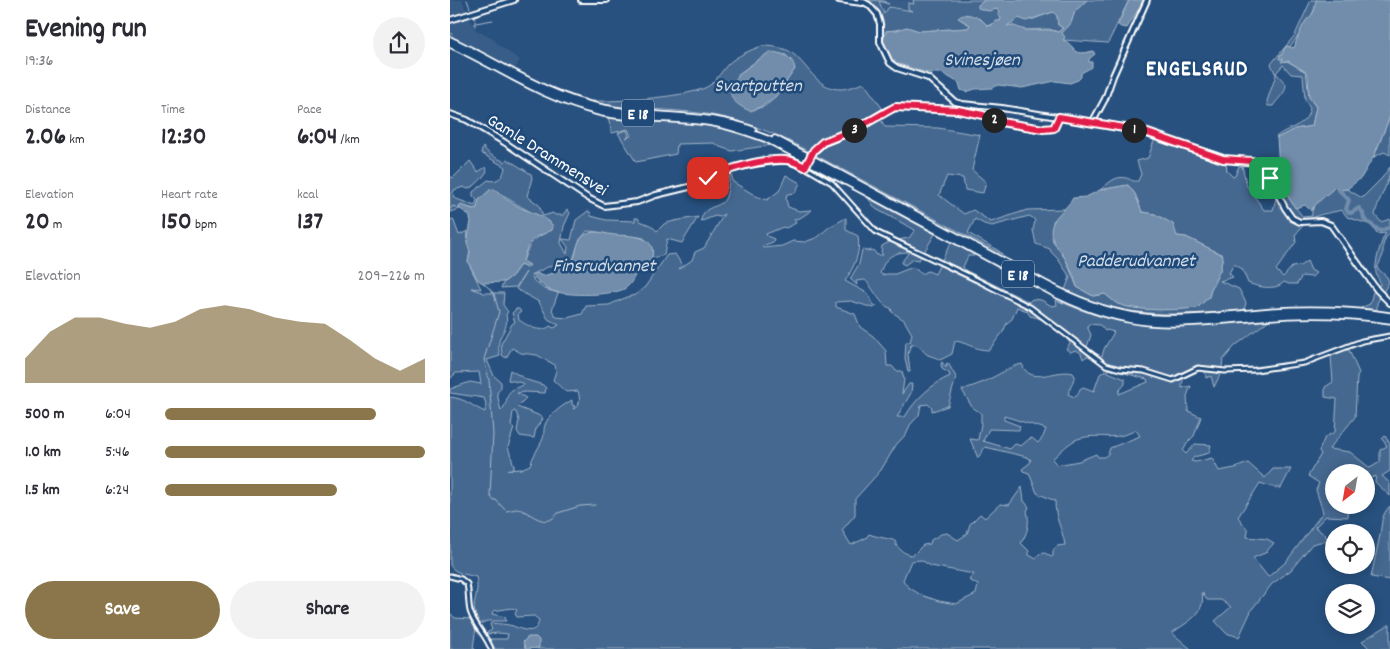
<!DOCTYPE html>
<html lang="en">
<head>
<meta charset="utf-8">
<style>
  :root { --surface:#fff; --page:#f2f2f3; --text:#2b2b33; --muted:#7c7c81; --accent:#8a764a }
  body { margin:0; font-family:Dekko,sans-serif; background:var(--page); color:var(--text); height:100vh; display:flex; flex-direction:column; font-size:19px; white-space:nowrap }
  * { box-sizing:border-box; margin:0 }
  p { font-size:16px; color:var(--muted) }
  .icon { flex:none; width:28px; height:28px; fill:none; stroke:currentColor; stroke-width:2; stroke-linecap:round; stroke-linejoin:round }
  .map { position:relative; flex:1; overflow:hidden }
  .side { display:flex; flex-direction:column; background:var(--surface); width:450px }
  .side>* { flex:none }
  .needle { width:32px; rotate:211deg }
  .tools { position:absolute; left:875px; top:464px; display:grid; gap:10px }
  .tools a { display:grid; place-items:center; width:50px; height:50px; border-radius:50%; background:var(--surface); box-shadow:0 2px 12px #0003; font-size:25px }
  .pin { position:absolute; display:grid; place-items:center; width:42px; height:42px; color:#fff; margin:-21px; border-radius:10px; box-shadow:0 2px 8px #0006 }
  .km { position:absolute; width:25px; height:25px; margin:-12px; border-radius:50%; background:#222; color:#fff; font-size:14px; line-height:25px; text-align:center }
  .round { display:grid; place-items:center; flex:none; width:52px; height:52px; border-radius:26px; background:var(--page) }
  .head { display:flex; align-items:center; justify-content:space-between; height:85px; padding:0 25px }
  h1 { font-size:28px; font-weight:700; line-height:38px }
  .metrics { display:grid; grid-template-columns:repeat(3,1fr); gap:8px; height:85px; padding:5px 25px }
  .metrics div { display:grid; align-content:center }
  .metrics b { font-size:25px; font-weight:700 }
  .metrics small { font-size:14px; font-weight:400 }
  .metrics p { font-size:14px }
  .chart { height:140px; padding:10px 25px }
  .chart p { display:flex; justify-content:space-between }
  .chart svg { width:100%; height:90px; margin-top:5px; fill:var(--accent); opacity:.7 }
  .button { display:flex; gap:10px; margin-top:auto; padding:10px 25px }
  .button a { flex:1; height:58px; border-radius:30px; background:var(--accent); color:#fff; font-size:20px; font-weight:700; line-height:58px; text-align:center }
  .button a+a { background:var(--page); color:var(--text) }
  ul { padding:0 25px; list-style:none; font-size:16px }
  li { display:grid; grid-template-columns:80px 60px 1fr; align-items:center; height:38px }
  li i { height:12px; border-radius:6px; background:var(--accent) }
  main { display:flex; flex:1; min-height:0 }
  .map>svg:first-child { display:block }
</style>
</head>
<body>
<main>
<section class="side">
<div class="head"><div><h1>Evening run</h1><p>19:36</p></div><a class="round"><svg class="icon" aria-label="share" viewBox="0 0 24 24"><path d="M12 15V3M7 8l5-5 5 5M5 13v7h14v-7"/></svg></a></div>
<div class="metrics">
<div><p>Distance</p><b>2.06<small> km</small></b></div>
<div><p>Time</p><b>12:30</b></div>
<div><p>Pace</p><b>6:04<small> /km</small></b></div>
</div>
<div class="metrics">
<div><p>Elevation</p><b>20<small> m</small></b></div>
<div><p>Heart rate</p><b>150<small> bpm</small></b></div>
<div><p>kcal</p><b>137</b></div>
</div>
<div class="chart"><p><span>Elevation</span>209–226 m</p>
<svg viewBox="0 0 160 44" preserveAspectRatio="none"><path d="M0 44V32L10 19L20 12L30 12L40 15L50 17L60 14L70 8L80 6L90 8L100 12L110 14L120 15L130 23L140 32L150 38L160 32V44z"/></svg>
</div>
<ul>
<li><b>500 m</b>6:04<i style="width:81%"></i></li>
<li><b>1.0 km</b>5:46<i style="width:100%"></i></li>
<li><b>1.5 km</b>6:24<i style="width:66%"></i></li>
</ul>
<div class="button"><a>Save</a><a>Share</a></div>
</section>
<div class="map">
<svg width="940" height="649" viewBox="0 0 940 649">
  <rect width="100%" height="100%" fill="#28517f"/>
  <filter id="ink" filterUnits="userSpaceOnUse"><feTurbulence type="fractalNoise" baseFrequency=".02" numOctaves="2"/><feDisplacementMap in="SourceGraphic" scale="10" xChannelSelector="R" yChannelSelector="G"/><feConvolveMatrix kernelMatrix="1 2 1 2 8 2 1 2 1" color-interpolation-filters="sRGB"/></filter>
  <g filter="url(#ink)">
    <!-- built -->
    <g fill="#375d88">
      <polygon points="0,0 12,0 17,12 0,17"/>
      <polygon points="416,0 468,0 464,16 440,27 434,25 429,11"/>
      <polygon points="19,17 26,30 43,39 50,46 70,60 64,70 31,50 0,36 0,22"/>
    </g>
    <!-- green -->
    <g fill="#446890" stroke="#a2b4c8" fill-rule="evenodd">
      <path d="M416,0L435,1V3L439,4L429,1L434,14L439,7L462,11L458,9V3L464,4L463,0H535L528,5C534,11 538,11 546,9L550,12L551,20L538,26L532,20L516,14L511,20L520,25L518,28L469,31L457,27L447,30L436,31L435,39L432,41V25H434C430,13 427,7 416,0Z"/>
      <polygon points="637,0 679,0 658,43 613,40 612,33 621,23 625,11"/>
      <path d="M861,0H868C861,21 847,38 833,55L837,61L856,72L859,97L866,107L862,126L845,129L827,138L826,137C838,126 856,128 860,108L855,100L853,75L841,74L833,65L826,73L836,84C836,94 828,98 823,106H818L817,101L826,75L821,64L845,35Z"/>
      <polygon points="603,12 607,16 608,25 613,28 608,32 599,29 577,30 556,26 569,18 581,20"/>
      <path d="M312,46C321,46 330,47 339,51C357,62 366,90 391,89C398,89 407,85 414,83L432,108L430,118L435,127L488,128L530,135L522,170L536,182L533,193L515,190L513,178L497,176L489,195L514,214L523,210L541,222L577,210L615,209L603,221V241L616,260L627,287L643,296L655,294C659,297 664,302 668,304C687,312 727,309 747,308L759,297L761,289L770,270L773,255L736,237L727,236L705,214L692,212L685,194L678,185L650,190C658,184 665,175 676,178C681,179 682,182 688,181L691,174L687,161L698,158L705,138L726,147L733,146L773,158L776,162L777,171L783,177L785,176L789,166H792L797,186L814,210H823L830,182L839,199L853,217L862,216C860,204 877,195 885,187L889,190L897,189L912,198L932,178L940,167C940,184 928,198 925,215L931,222L940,219V234L936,237L933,245V255L927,268L937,277L939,282L927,303V310L911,308L920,304C922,297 922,288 930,285C930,279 927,278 926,273C924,265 931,240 936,233L927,234L921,225L897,217L892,210C866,216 863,213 845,235L846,242L826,270L833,277L842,267L850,266L857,261L861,270L866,273L862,277L852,276L847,284H839L834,282C826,291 808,287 798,283L792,269L784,264L779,273L783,277L770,281L789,289L796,303L794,310C745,314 696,319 647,303C636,299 625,294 615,290L620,277L608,259L601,252L600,249L586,244L583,230L585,221L583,218L579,216L542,226L534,224L525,219L518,233L549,251L553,255L339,141C300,123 271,114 229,111C199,108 170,110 142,101C162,102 246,97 260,85C267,79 272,71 278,64C287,56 300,50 312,46ZM320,52L336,55L345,69L323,100L315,106L300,111L288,74Z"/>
      <polygon points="940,116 940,155 934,152 924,157"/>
      <polygon points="158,117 249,124 286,131 322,145 282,151 270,147 264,143 227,144 226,154 186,162 168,133 177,130 179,136 176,138 181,136 178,129 162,133"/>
      <path d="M33,147C40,156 45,157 55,162L57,159L81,174L82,178L77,196L89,205L93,216L103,213L105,215H113L117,209L120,213L114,226L111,243L117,254L118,247L112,239L121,240L126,220L138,211L140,212L141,216L156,220L185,221V218H188L190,221L200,225L207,231L214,224L224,221L248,217L232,243L217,239L214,255L202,258V251L194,238C182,235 172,237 161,235C153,233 145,231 137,231L129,241L122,263L107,267L102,265L81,275L84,281L94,289L108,293L102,310L106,317L117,318L132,314L136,306L159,305L177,297L185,295L195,287L217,255L225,254L232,265L229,269L242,260L245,252L254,248L274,214L269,217L265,216L252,221L251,220C254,204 270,209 275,199C278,194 279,178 281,171L283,182L306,196L317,200L329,191L336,175L350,183L345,193L337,194L336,199L338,207L349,211L362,210L350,218L344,219L346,223L336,228L333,227L316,234L317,236L324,239L323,242L312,246L313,248L332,246L343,241L355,242L368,237L379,227L396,218V230L408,236C411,253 404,267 395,281L417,293L424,305L427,306L423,308L401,301L386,302V307L405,314L410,327L423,336L436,351L437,366H442L446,371H452L454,379L452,394L459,384H462L461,393L447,417H455C465,399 482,384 500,376L499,373L492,369L491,364L492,362L495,367H497L496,364L498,363L506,377L498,406L482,411V408L478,404L471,405L469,415L460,425L457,433L446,445L431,470L405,499V515L392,530L401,545L416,538L419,534C426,537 442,539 445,541C446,542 446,544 446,545C450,550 456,555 463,555L473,545L480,544L481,540L491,534L497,533L508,540L517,534L520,524L530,514L535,518L550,504L559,505L572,487L574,501L579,507L577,511C580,523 578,532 571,543L579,551V555L586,559L589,554L595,553L601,557L603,556V551L607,546L615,545C612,527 605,520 605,501L587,493L579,473L573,471L572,469L580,463L581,460L577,457L535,447L528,458L520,439L528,440L531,424V413L522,407L512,390L534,382L564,366L572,364C580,387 606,368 623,373L625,376L618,394L624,397L627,396L630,389L633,387L644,391L650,374L655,371V367L639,356H637L633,359L631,353L626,350L620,352L616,349L620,343C610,329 597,319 580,316L577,311L567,307L562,319L557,323L553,332L539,350C524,350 516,342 505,341L502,354L490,360C486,357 483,357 478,355C471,351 471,343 461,345L458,354L460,372H458L455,358L456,342H460L462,334L454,320L442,312L441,308C431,307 423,287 415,280L406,281L407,285L400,279L409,264L412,250L417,251L423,250L427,255H433L431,252L432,246L441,241L459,238L465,230L426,209L418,198L485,234L469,260L463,259L455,265L451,263L459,252C442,252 435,258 430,273L432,275L437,274H445L463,267L472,274L478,271L485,274L501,242L523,254L524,256H518L513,267L515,270L579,302L582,299L591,300L602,306L607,305L606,300C628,309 652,319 676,322C724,329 771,324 819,320L785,346L773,360L771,373L764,387L761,376L756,378L755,371C743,369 731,375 732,388L741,386L737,396L738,411L751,417L744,436L738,442L733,451L736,454L745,444L761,445L759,453L744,457L741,461L746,462L762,458L769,471L785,468L798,463L815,478L823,469H841L831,488H825L810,483L788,517L798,530L797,537L817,539L824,543L815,553L803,558L818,577L836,562L873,512L866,490L869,483L858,476L871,454L869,451L875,437L885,432L887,399L875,397V387L883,382L881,356L898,348L909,373L907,377L905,417L879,449L900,452L920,468L930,462V450L937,446L932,439L935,436L940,444V471L932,476L940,483V496L925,482L926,476L916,480V472H884V505H913L910,509L897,512L898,517L876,516L865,527L875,535L878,540L862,544L841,570L822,584L802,609L789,637L776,633L765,621L781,607L771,600H757L752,592C756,615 738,621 722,633L741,649H89L74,647L76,649H45L40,639H57L58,634L48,633L37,634L36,633L42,630L40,624L41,623C48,624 57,624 63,626C73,630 87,636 89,620L84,616L67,617L65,614L67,610L62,608L43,611L42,614L55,617L56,621H37L30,624C17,604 31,596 26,577C16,574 5,574 0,565V397C17,399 21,406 35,412L36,404L34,398L0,393V389L20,382L31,384L29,372L6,373L0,379V220L3,219L9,235L18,231L17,243L20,252L18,262L31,289L21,288L34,293H54L53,305L58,312L56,314C60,334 44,332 50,356L37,360L44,376L51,382V387L47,393L51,411C62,398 50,392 74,385L73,383L58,380L60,370L77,380L93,385L96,388L95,393L75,392L67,393L76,398L67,407L88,415L93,419L86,428L84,438L70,436L67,431L69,420L66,412L64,411L63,412L61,426L64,428L58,447L64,466V468L57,470L71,469L80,465C83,456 88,449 92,441C95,435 93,431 95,425C97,416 115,404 122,400V405L125,406L123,409C131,406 130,398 128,391L116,392L103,380L106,371L105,365L87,355L71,353L62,348L56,358L52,355L51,344L62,324L65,322L62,313L66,309H69L71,312L68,314L69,320C78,326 91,334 100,326L104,328L109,325L98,319L89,302L66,289L76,272L66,287L51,288L54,282L62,276L70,265L77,268L79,265L73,262C79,242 84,238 102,230L100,222C80,212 62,202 44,189L40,190L29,200L27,208L24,209L10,205V209L0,212V176L3,178L20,161L28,172L36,167L37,171C32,179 26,186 17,189L14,187L4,190L3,193L4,198L25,206L27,200L23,196V192L38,180C47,183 54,177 55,167L31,153ZM639,324L650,325L655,331L657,330L664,332L654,349L652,356L641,352L637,347L641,335L637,326ZM658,369L697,379L698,382L669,394V391L675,384V379L658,372ZM554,416L596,429L593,437L588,443L582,438L579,439L571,446L565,444L560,449L533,441L539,429L569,430L570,426L554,420ZM686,430L690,436L660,448L658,454L654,457H648L646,454L629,461L607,465L602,459C610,453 620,440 631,438C652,433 663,442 686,430ZM471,560L481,566L524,574L519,580L528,585L526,594L506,604L489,601L471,595L458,587L453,580L461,561Z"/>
      <path d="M940,506V580L921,577C924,563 927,549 930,535C932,523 931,515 940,506Z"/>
      <polygon points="0,613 5,618 21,619 26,627 23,648 25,649 0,649"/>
      <polygon points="940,624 940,649 920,649 912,641"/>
    </g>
    <!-- water -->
    <g fill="#718dab" stroke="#aabbcd" fill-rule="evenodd">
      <path d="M535,0H637L625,11L621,23L612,33L615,37L613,40C629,47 619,57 643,51L645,54L639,59V62H642V67L631,73V77L628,80L620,83L605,81L572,88L548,85L542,88L525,89L516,92L511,90L509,83L492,73H477L446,63L437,53L433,41L436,31L447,30L457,27L469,31L518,28L520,25L508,18C517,10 531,18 538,26L542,25L545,21H550L551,18L548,15L550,12L547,9L538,11L528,8V5ZM603,12L607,16L608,25L613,28L608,32C597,28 587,31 576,30C569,29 564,24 557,26L569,18L576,21Z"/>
      <polygon points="679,0 694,0 677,28 671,27 668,25"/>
      <path d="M866,0H940V116L924,156L911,178L897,189L889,190L885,187C878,194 865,203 861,211L855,205L845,208L830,182L827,138L845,129L862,126L866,107L859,97L858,75L856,72L838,61L831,62L833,59H829L830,55H832L834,49L837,46L844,48C847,39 850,30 855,22C857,18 862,16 863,13C865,10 865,4 866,0Z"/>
      <path d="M320,52C332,53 343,56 345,69C329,91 328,101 300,111C255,92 300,65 320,52Z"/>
      <path d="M678,185L685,194L692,212L705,214L723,224L727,236L736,237L773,255L770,270L761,289L759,297L747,308C726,310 688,312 668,304C664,302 659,297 655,294L643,296L627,287C625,278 621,270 617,262C610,248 596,239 603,223C606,215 618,207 623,198L636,197L650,190Z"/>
      <path d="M44,189C52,196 61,203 71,208C82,213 96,216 103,226L102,230C81,240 79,238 73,261L80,265L77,268L70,265L62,276L54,282L33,283L28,280L18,262L20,252L17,243L21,221L19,215L9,208L10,205L23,209L27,208L29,200L40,190Z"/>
      <path d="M144,232C150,232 157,234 164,235C180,236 210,234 201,261C196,265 189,268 186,274C182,280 181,285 174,289C160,296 109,297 96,288C91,285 86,279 82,275L87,273L92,276L104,273L108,268L122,263C130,248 123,236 144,232Z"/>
      <polygon points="78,637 86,637 89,640 89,648 76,649 73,642"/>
    </g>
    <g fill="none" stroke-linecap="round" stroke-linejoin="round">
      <!-- stream -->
      <g stroke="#aabbcd" stroke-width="1">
        <polyline points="17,0 20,8"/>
        <polyline points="24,15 25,19"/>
        <polyline points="25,21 25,26"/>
        <polyline points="26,23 43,20"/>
        <polyline points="0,33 2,34"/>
        <polyline points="0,209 3,206 9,208"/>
        <path d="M33,283L39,288L44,294L49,312L34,359L39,380L43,434L40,495L43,500H46L56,511C59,511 64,509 68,509C82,512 95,531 108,513L130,506L145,505"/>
      </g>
      <!-- river -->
      <polyline stroke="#718dab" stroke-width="4" points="889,190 899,200 896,209 898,212 901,213 909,208 913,213 914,219 930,231 940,227"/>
      <!-- tertiary casing -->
      <g stroke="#fff" stroke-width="7">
        <g id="tertiary">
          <polyline points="355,167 382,183 426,232 527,280 580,307 656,365 670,369 694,371 723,380 748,368 775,371 806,370 854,363 912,341 940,336"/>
          <path d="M0,576L11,579L17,584C19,593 18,602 20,611C24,625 36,635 41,649"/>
        </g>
      </g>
      <!-- secondary casing -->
      <g stroke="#fff" stroke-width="8">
        <g id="secondary">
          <polyline points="131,0 156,0"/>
          <polyline points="389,0 412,3"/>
          <polyline points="410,0 419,5 427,14 430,24 430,42 440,63 447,68 478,78 505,102 512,104 552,108 686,130 773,159 806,163 812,166 817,173 835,208 842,218 850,222 871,221 881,225 927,290 940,303"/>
          <polyline points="0,20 64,0"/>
          <polyline points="0,114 17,120 54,142 138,198 154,206 187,202 206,195 239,187 272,172 299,164 336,160 355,167 356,164"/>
          <polyline points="642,123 655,99 663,76 697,0"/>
          <polyline points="362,153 373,143 403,131 438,110 448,107 508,110 533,115 548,122 593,129 600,129 605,126 609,117"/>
        </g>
      </g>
      <!-- motorway casing -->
      <g stroke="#fff" stroke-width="9">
        <g id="motorway">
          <path d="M0,40C51,64 97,97 153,108C203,119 254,112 303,130"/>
          <path d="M0,44C49,67 95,99 149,112C185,120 222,117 258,122C278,125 298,132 317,139L608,295C637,309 667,319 699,322C736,325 774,320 810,317C854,313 897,314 940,320"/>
          <path d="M325,139L595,284C623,299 652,311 684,316C731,323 779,314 825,311C864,309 902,310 940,316"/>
        </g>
      </g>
      <!-- tertiary -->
      <use href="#tertiary" stroke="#1f4a7a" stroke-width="3"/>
      <!-- secondary -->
      <use href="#secondary" stroke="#1f4a7a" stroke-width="4"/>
      <!-- motorway -->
      <use href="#motorway" stroke="#1f4a7a" stroke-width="5.5"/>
      <!-- secondary-bridge casing -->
      <g stroke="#fff" stroke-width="8" stroke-linecap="butt">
        <polyline id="secondary-bridge" points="356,164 362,153"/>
      </g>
      <!-- secondary-bridge -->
      <use href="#secondary-bridge" stroke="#1f4a7a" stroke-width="4"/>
    </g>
  </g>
  <g fill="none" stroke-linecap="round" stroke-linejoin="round" filter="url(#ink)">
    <!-- route casing -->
    <g stroke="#fff" stroke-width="10">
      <path id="route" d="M258,178C278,169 314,158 336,160C343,160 349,164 355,167L364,150L373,142L404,130L445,107L508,110L533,115L551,122L593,129L604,128L609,117L692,131L773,159L802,161L812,166L820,178"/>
    </g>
    <!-- route -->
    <use href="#route" stroke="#e11d48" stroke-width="6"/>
  </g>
  <g text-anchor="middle" stroke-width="5" stroke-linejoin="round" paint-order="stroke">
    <!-- shield labels -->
    <g fill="#1f4a7a" stroke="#bcc9d7" stroke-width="1">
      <rect x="172" y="99.5" width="32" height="27" rx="4"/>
      <rect x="552" y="260.5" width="32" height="27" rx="4"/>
    </g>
    <g font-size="16" font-weight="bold" fill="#fff">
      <text x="188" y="119">E 18</text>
      <text x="568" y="280">E 18</text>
    </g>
    <!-- street labels -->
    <g font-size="18" fill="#fff" stroke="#1f4a7a">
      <text transform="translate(98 154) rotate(32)" y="6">Gamle Drammensvei</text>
    </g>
    <!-- water labels -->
    <g font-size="19" font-style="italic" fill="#d4dde6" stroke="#1f4a7a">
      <text x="532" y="65">Svinesjøen</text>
      <text x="308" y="91">Svartputten</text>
      <text x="686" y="266">Padderudvannet</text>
      <text x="154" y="271">Finsrudvannet</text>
    </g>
    <!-- district labels -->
    <g font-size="22" font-weight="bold" letter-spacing="1" fill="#fff" stroke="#1f4a7a">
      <text x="747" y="75">ENGELSRUD</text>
    </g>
  </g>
</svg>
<div class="tools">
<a><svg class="needle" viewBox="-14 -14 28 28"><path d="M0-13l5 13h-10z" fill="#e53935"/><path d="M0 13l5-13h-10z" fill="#7c7c81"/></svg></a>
<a><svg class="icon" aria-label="locate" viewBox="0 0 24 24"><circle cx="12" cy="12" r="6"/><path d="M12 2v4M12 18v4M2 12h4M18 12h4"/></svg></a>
<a><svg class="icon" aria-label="layers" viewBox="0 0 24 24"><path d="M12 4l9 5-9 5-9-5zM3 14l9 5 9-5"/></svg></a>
</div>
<div class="pin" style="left:820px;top:178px;background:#1e9e55"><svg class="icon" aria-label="arrive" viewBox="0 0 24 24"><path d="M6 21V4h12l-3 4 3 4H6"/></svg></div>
<div class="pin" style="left:258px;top:178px;background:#d93025"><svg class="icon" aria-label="check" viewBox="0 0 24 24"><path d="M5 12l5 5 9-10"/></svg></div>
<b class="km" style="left:684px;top:130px">1</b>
<b class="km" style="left:544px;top:120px">2</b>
<b class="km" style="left:404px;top:130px">3</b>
</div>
</main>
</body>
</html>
